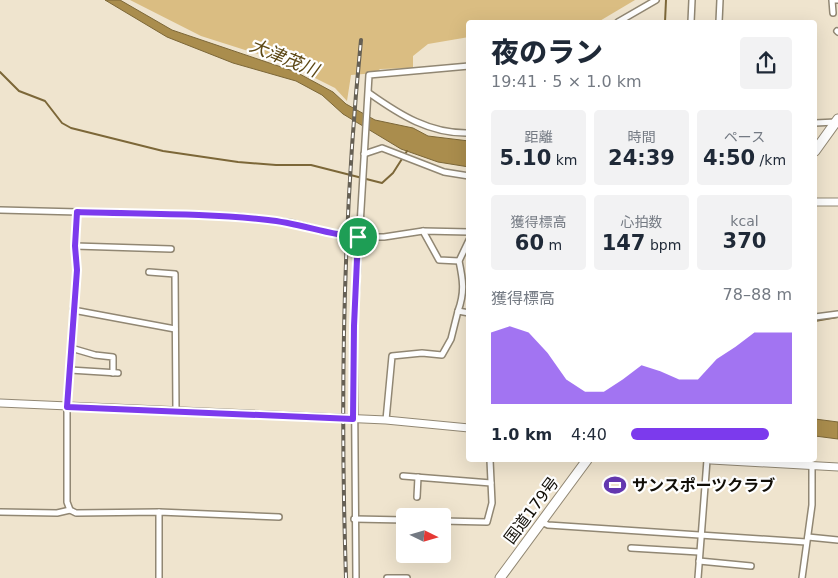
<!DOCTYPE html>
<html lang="ja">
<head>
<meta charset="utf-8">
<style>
  :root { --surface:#fff; --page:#f2f2f3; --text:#1f2937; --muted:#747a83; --accent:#7c3aed }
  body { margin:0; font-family:"DejaVu Sans","Noto Sans JP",sans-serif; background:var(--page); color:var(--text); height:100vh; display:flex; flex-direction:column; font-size:19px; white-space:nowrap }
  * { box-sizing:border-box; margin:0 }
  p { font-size:16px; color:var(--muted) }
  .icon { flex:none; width:28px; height:28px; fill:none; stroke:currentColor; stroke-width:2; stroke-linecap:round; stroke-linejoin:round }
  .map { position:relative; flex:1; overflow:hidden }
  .panel { position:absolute; left:466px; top:20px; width:351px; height:442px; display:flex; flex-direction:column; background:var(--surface); border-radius:5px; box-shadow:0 5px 20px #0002 }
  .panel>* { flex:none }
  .needle { width:32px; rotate:95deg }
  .fabs { position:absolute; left:396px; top:508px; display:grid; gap:10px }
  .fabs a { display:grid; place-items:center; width:55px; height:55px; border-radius:5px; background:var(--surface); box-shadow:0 5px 20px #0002; font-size:25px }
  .pin { position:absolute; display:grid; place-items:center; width:42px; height:42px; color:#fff; margin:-21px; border:2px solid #fff; border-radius:50%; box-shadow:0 1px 5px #0007 }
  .round { display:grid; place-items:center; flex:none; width:52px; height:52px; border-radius:5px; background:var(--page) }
  .head { display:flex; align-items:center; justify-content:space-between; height:85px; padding:0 25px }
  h1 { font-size:28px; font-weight:800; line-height:38px }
  .figures { display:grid; grid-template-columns:repeat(3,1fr); gap:8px; height:85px; padding:5px 25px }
  .figures div { display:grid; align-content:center; border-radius:5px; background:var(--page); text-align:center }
  .figures b { font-size:21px; font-weight:800 }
  .figures small { font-size:14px; font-weight:400 }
  .figures p { font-size:14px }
  .chart { height:140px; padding:10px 25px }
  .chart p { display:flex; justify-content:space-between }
  .chart svg { width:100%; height:90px; margin-top:5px; fill:var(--accent); opacity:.7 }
  ul { padding:0 25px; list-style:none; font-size:16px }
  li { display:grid; grid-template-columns:80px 60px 1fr; align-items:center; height:38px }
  li i { height:12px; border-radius:6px; background:var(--accent) }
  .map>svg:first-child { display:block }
</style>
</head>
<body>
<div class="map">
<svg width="838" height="578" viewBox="0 0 838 578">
  <rect width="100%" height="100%" fill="#efe4ce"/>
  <!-- green -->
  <polygon fill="#dabd82" points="130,0 635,0 598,22 469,22 469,37 428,44 413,56 413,68 380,69 376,73 351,75 347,101 335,88 283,62 201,36"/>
  <!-- water -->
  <g fill="#aa8d4d" stroke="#7c6738">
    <polygon points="105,0 120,0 172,30 296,72 333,92 346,104 375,120 413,128 428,136 469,141 469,167 438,162 401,149 343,114 322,95 296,81 233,63 167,37"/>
    <polygon points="815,419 838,422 838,439 815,436"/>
  </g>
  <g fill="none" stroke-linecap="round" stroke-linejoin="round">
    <!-- stream -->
    <g stroke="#7c6738" stroke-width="2">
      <polyline points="665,22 666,0"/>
      <polyline points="0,72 19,91 45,101 62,123 71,128 163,151 238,162 276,165 311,165 382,183 393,173 407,151"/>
      <polyline points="815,321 838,317"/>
    </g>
    <!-- street casing -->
    <g stroke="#918773" stroke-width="8">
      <g id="street">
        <polyline points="833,13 832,0 838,0"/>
        <polyline points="618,22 656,0"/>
        <polyline points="691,22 692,0"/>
        <polyline points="719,22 720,0"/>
        <polyline points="837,31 838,32"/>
        <path d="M369,93C400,115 430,134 469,133"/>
        <polyline points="815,123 836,122"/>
        <polyline points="364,154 382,148 444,172 469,176"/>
        <polyline points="0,210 234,216 293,223 343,236 358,237 384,237 423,231 469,232"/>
        <polyline points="77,212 75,246 77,270 67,407 67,502 70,510 76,513 159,512 279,517"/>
        <polyline points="423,231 439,260 459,261"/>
        <polyline points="75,246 171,249"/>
        <polyline points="149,272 175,274 176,411"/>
        <polyline points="73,310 175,329"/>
        <path d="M458,311C465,292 463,280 459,261L469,240"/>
        <polyline points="815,317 838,314"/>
        <polyline points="71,348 95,355 113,357 113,373"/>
        <polyline points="70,370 118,373"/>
        <polyline points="386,420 392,356 422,353 442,355 451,339 458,311 469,313"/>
        <polyline points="403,476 491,483"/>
        <polyline points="417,497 418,477"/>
        <polyline points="0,512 57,513 70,510"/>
        <polyline points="159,512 159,578"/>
        <polyline points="354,519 405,520"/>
        <polyline points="442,521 487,522 492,503 490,460"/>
        <polyline points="541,522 548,525 806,542"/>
        <polyline points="808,537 838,540"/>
        <polyline points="631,548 699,552"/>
        <polyline points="699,561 751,566"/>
        <polyline points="356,578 354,326 369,75 469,66"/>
        <polyline points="387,578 407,578"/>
        <polyline points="698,578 707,460"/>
        <polyline points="802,578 812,505 812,465"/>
      </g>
    </g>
    <!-- secondary casing -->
    <g stroke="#918773" stroke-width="9">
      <g id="secondary">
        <polyline points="815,202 838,202"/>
        <polyline points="0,403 386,420 469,428"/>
        <polyline points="711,460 838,467"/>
      </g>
    </g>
    <!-- highway casing -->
    <g stroke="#918773" stroke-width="11">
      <g id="highway">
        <polyline points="815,151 838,119"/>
        <polyline points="500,578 587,460"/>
      </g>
    </g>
    <!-- street -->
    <use href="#street" stroke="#fff" stroke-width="5"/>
    <!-- secondary -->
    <use href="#secondary" stroke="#fff" stroke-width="7"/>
    <!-- highway -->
    <use href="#highway" stroke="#fff" stroke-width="9"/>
    <!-- rail casing -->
    <g stroke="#666054" stroke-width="4">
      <path id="rail" d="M346,578C340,399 343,218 361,40"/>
    </g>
    <!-- rail -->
    <use href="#rail" stroke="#fff" stroke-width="2" stroke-dasharray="5.5" stroke-linecap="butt"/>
  </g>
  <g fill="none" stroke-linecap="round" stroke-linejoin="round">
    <!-- route casing -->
    <g stroke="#fff" stroke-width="10">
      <path id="route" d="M77,212C141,214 205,213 268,220C299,223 328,235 358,237L354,326L353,419L67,407L77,270L75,246Z"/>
    </g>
    <!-- route -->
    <use href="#route" stroke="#7c3aed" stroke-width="6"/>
  </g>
  <!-- icons -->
  <defs>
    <g id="stadium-bare" transform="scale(1.725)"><path d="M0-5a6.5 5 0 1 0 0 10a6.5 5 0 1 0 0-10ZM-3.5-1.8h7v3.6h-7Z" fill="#6438b0" stroke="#fff" stroke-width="2.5" paint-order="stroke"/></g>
  </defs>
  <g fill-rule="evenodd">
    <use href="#stadium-bare" x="615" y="485"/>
  </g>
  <g text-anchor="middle" stroke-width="4.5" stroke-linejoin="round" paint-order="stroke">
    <!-- poi labels -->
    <g font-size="16" font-weight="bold" fill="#120f08" stroke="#fff" text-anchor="start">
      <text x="632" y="491">サンスポーツクラブ</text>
    </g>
    <!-- street labels -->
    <g font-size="16" fill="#120f08" stroke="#fff">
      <text transform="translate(531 510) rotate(-53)" y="6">国道179号</text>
    </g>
    <!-- water labels -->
    <g font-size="18" font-style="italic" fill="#5d4815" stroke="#fff">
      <text transform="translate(284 58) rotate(22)" y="6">大津茂川</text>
    </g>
  </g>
</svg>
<div class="fabs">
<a><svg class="needle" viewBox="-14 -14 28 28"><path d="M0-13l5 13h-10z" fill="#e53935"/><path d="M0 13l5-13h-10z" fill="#747a83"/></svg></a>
</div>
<div class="pin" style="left:358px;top:237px;background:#1e9e55"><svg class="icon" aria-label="arrive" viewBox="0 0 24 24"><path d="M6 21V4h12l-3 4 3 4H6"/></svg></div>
<section class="panel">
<div class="head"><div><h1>夜のラン</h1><p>19:41 · 5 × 1.0 km</p></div><a class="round"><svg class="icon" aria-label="share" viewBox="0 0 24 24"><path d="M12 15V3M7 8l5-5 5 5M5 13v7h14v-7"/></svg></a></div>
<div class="figures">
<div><p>距離</p><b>5.10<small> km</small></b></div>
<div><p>時間</p><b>24:39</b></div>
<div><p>ペース</p><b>4:50<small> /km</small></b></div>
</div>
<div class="figures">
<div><p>獲得標高</p><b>60<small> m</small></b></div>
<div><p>心拍数</p><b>147<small> bpm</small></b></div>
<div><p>kcal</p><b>370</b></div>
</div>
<div class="chart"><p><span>獲得標高</span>78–88 m</p>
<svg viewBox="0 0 160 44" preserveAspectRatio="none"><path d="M0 44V9L10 6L20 9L30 19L40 32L50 38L60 38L70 32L80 25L90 28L100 32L110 32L120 22L130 16L140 9L150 9L160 9V44z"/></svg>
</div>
<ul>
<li><b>1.0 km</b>4:40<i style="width:86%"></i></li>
</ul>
</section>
</div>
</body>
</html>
